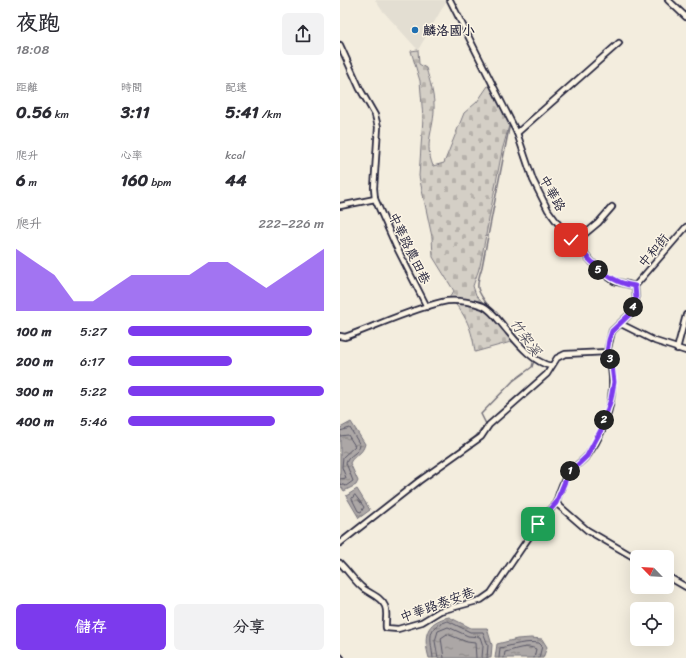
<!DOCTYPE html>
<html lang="zh-TW">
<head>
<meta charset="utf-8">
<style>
  :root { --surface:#fff; --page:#f2f2f3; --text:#2b2b33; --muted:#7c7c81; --accent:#7c3aed }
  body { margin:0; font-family:Sriracha,"LXGW WenKai TC",sans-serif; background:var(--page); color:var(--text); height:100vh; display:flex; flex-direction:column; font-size:15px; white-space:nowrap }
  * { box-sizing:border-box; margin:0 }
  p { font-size:13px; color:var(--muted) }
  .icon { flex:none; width:22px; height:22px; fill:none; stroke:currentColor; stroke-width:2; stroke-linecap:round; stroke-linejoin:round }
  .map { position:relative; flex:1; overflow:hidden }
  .details { display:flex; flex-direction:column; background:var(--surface); width:340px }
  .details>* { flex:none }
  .needle { width:26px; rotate:295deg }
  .tools { position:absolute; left:290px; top:550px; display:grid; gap:8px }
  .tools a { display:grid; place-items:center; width:44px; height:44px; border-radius:6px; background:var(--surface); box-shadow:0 4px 16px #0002; font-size:20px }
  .pin { position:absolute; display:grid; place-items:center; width:34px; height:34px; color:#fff; margin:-17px; border-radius:8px; box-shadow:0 2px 6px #0006 }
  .km { position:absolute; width:20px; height:20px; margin:-10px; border-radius:50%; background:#222; color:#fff; font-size:11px; line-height:20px; text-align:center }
  .round { display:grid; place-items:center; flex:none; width:42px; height:42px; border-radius:6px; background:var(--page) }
  .head { display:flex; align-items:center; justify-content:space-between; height:68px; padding:0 16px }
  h1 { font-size:22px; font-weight:700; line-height:30px }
  .metrics { display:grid; grid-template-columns:repeat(3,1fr); gap:6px; height:68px; padding:4px 16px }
  .metrics div { display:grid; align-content:center }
  .metrics b { font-size:17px; font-weight:700 }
  .metrics small { font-size:11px; font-weight:400 }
  .metrics p { font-size:11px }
  .chart { height:112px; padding:8px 16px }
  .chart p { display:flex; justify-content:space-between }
  .chart svg { width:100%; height:72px; margin-top:4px; fill:var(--accent); opacity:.7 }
  .button { display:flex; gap:8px; margin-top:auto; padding:8px 16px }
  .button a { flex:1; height:46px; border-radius:6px; background:var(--accent); color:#fff; font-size:16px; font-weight:700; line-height:46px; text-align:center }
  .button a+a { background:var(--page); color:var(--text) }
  ul { padding:0 16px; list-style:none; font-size:13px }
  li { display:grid; grid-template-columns:64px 48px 1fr; align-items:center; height:30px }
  li i { height:10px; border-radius:5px; background:var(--accent) }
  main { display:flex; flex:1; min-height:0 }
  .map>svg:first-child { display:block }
</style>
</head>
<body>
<main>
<section class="details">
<div class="head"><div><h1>夜跑</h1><p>18:08</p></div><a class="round"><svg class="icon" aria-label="share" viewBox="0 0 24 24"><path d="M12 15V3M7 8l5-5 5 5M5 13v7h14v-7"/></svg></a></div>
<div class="metrics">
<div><p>距離</p><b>0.56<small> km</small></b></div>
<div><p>時間</p><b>3:11</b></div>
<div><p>配速</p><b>5:41<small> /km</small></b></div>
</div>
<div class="metrics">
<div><p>爬升</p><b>6<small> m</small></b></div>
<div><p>心率</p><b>160<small> bpm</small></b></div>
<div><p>kcal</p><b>44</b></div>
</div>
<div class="chart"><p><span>爬升</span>222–226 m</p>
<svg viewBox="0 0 160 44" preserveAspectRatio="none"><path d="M0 44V6L10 14L20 22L30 38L40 38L50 30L60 22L70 22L80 22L90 22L100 14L110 14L120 22L130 30L140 22L150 14L160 6V44z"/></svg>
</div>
<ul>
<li><b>100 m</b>5:27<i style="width:94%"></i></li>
<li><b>200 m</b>6:17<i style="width:53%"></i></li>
<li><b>300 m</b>5:22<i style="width:100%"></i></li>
<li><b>400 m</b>5:46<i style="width:75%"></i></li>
</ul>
<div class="button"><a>儲存</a><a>分享</a></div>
</section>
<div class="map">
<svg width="346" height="658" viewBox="0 0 346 658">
  <defs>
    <pattern id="cemetery-stones" width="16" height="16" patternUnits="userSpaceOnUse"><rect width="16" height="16" fill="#d4cfc6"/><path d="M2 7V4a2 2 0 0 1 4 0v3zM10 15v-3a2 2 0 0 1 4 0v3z" fill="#b6b1ab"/></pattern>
    <pattern id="water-ripples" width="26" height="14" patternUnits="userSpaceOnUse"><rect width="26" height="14" fill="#aca7a6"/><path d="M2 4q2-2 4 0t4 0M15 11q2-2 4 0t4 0" fill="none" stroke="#8c8888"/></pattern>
  </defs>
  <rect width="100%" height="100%" fill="#f3edde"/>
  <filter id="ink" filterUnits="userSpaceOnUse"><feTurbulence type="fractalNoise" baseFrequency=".025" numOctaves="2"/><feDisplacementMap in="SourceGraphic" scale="8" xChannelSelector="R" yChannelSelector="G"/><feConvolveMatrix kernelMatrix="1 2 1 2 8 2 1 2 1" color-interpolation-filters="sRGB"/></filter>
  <g filter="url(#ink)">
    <!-- built -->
    <polygon fill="#e3ded2" points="35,0 107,0 78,50 41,9"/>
    <!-- cemetery -->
    <path fill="url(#cemetery-stones)" stroke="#7b7880" d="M78,50L79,64L86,68C90,82 95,96 94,111C93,133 84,143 93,166L104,163L124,113L137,102L150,83L170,122L162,151L140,266L133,286L136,295L178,340L135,352C132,330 126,313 109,298L114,291L93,257L92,237L79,176L83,118L80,81L71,51Z"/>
    <!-- water -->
    <g fill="url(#water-ripples)" stroke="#75727b">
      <path d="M11,422L25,444C22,456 14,454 10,463L18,481L16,485L4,491L0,485V428Z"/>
      <polygon points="17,489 30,510 19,518 6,496"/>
      <path d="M109,617L131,628H147L152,645L151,658H89C83,637 85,622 109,617Z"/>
      <polygon points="191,638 202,639 207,647 203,658 155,658 157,644 177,639"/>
    </g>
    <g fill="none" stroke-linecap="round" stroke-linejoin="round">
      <!-- shore -->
      <g stroke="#595766" stroke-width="1">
        <path d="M0,431L10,428L20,445C19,454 9,454 6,463L13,481L6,486L0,484"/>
        <polyline points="0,436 8,435 15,446 3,457 2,467 6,478 0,479"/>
        <polygon points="15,495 24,507 21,512 18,511 12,499"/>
        <path d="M93,658C91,640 85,626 108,621L130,632H143L148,645L147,658"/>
        <polyline points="98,658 95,641 98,631 108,627 128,636 140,637 143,646 142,658"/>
        <polyline points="104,658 101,638 107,634 127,642 135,643 136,658"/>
        <path d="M159,658L160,648C174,645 185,641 199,643L202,646L199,658"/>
        <path d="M164,658L165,652C175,650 187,644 196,649L194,658"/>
      </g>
      <!-- stream -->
      <g stroke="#75727b" stroke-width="1.5">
        <path d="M150,308C136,290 135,288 142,267L170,123"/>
        <polyline points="166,325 177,339"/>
        <polyline points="175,342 180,348"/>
        <polyline points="85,474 136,436 146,424 141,414 173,381 192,367 194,360"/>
        <polyline points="0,539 60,493"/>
      </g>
      <!-- minor casing -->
      <g stroke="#22223b" stroke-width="8">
        <g id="minor">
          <polyline points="328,0 346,17"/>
          <polyline points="0,45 20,89 35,115 38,127 34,188 35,199 56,246 87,307"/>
          <polyline points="177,133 279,43"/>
          <polyline points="0,206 35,199"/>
          <polyline points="234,243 258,223 272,207"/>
          <polyline points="295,286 346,227"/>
          <polyline points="281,324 315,341 346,351"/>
          <path d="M0,336L5,337C36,326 76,307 107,301C118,300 133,302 143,306C152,310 159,321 165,328C177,342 192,362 211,366"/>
          <polyline points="337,349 346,315"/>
          <path d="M216,503C219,493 222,482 228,474C233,467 242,462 248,455C269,426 279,386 267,352"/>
          <polyline points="0,543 79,481 141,437 149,425 207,374 217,358 225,354 267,352 272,331 290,314 296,299 295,286 274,281 260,271 219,225 208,210 193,180 177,133 110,0"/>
          <path d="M0,563C8,571 15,582 24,589C31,594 41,597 45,606C48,613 45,621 46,628L58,629L82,622L100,611L141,600L151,593L198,524L216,503L247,530L297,559"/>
          <polyline points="327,576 346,587"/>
          <polyline points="0,657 1,658"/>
        </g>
      </g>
      <!-- minor -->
      <use href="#minor" stroke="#fcf5e5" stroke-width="4.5"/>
    </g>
  </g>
  <g fill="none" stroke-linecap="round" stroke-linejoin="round" filter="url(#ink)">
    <!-- route casing -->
    <g stroke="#fff" stroke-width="8">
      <path id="route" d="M198,524L216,503L228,474L247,456L261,430L271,399L274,382L272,366L267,352L269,340L272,331L290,314L296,299L295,286C265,282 251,260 231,240"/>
    </g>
    <!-- route -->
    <use href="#route" stroke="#7c3aed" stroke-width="5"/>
  </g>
  <!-- markers -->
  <circle fill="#1f6fb2" stroke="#fcf5e5" stroke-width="1.5" cx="75" cy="30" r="4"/>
  <g text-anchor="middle" stroke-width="3" stroke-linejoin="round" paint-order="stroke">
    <!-- poi labels -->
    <g font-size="13" font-weight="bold" fill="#22223b" stroke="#fcf5e5" text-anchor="start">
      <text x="83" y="35">麟洛國小</text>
    </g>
    <!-- street labels -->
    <g font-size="13" fill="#22223b" stroke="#fcf5e5">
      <text transform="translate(213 193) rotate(61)" y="5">中華路</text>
      <text transform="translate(70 248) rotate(64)" y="5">中華路農田巷</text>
      <text transform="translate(313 250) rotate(-50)" y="5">中和街</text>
      <text transform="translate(97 604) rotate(-20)" y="5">中華路泰安巷</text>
    </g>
    <!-- water labels -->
    <g font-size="14" font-style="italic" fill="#525160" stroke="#fcf5e5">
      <text transform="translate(186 337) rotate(55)" y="5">竹架溪</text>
    </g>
  </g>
</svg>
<div class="tools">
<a><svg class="needle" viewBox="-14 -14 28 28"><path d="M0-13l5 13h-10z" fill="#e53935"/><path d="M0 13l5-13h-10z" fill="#7c7c81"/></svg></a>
<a><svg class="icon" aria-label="locate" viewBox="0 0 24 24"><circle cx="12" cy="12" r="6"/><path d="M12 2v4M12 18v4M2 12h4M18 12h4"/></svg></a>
</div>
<div class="pin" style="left:198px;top:524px;background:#1e9e55"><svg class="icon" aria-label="arrive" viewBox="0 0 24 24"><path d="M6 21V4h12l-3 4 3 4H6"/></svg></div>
<div class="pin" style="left:231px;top:240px;background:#d93025"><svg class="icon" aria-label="check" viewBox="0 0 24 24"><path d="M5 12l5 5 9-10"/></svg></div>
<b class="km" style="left:230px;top:471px">1</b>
<b class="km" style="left:264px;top:420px">2</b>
<b class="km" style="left:270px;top:359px">3</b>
<b class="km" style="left:293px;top:307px">4</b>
<b class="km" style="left:258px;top:270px">5</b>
</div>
</main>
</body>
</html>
